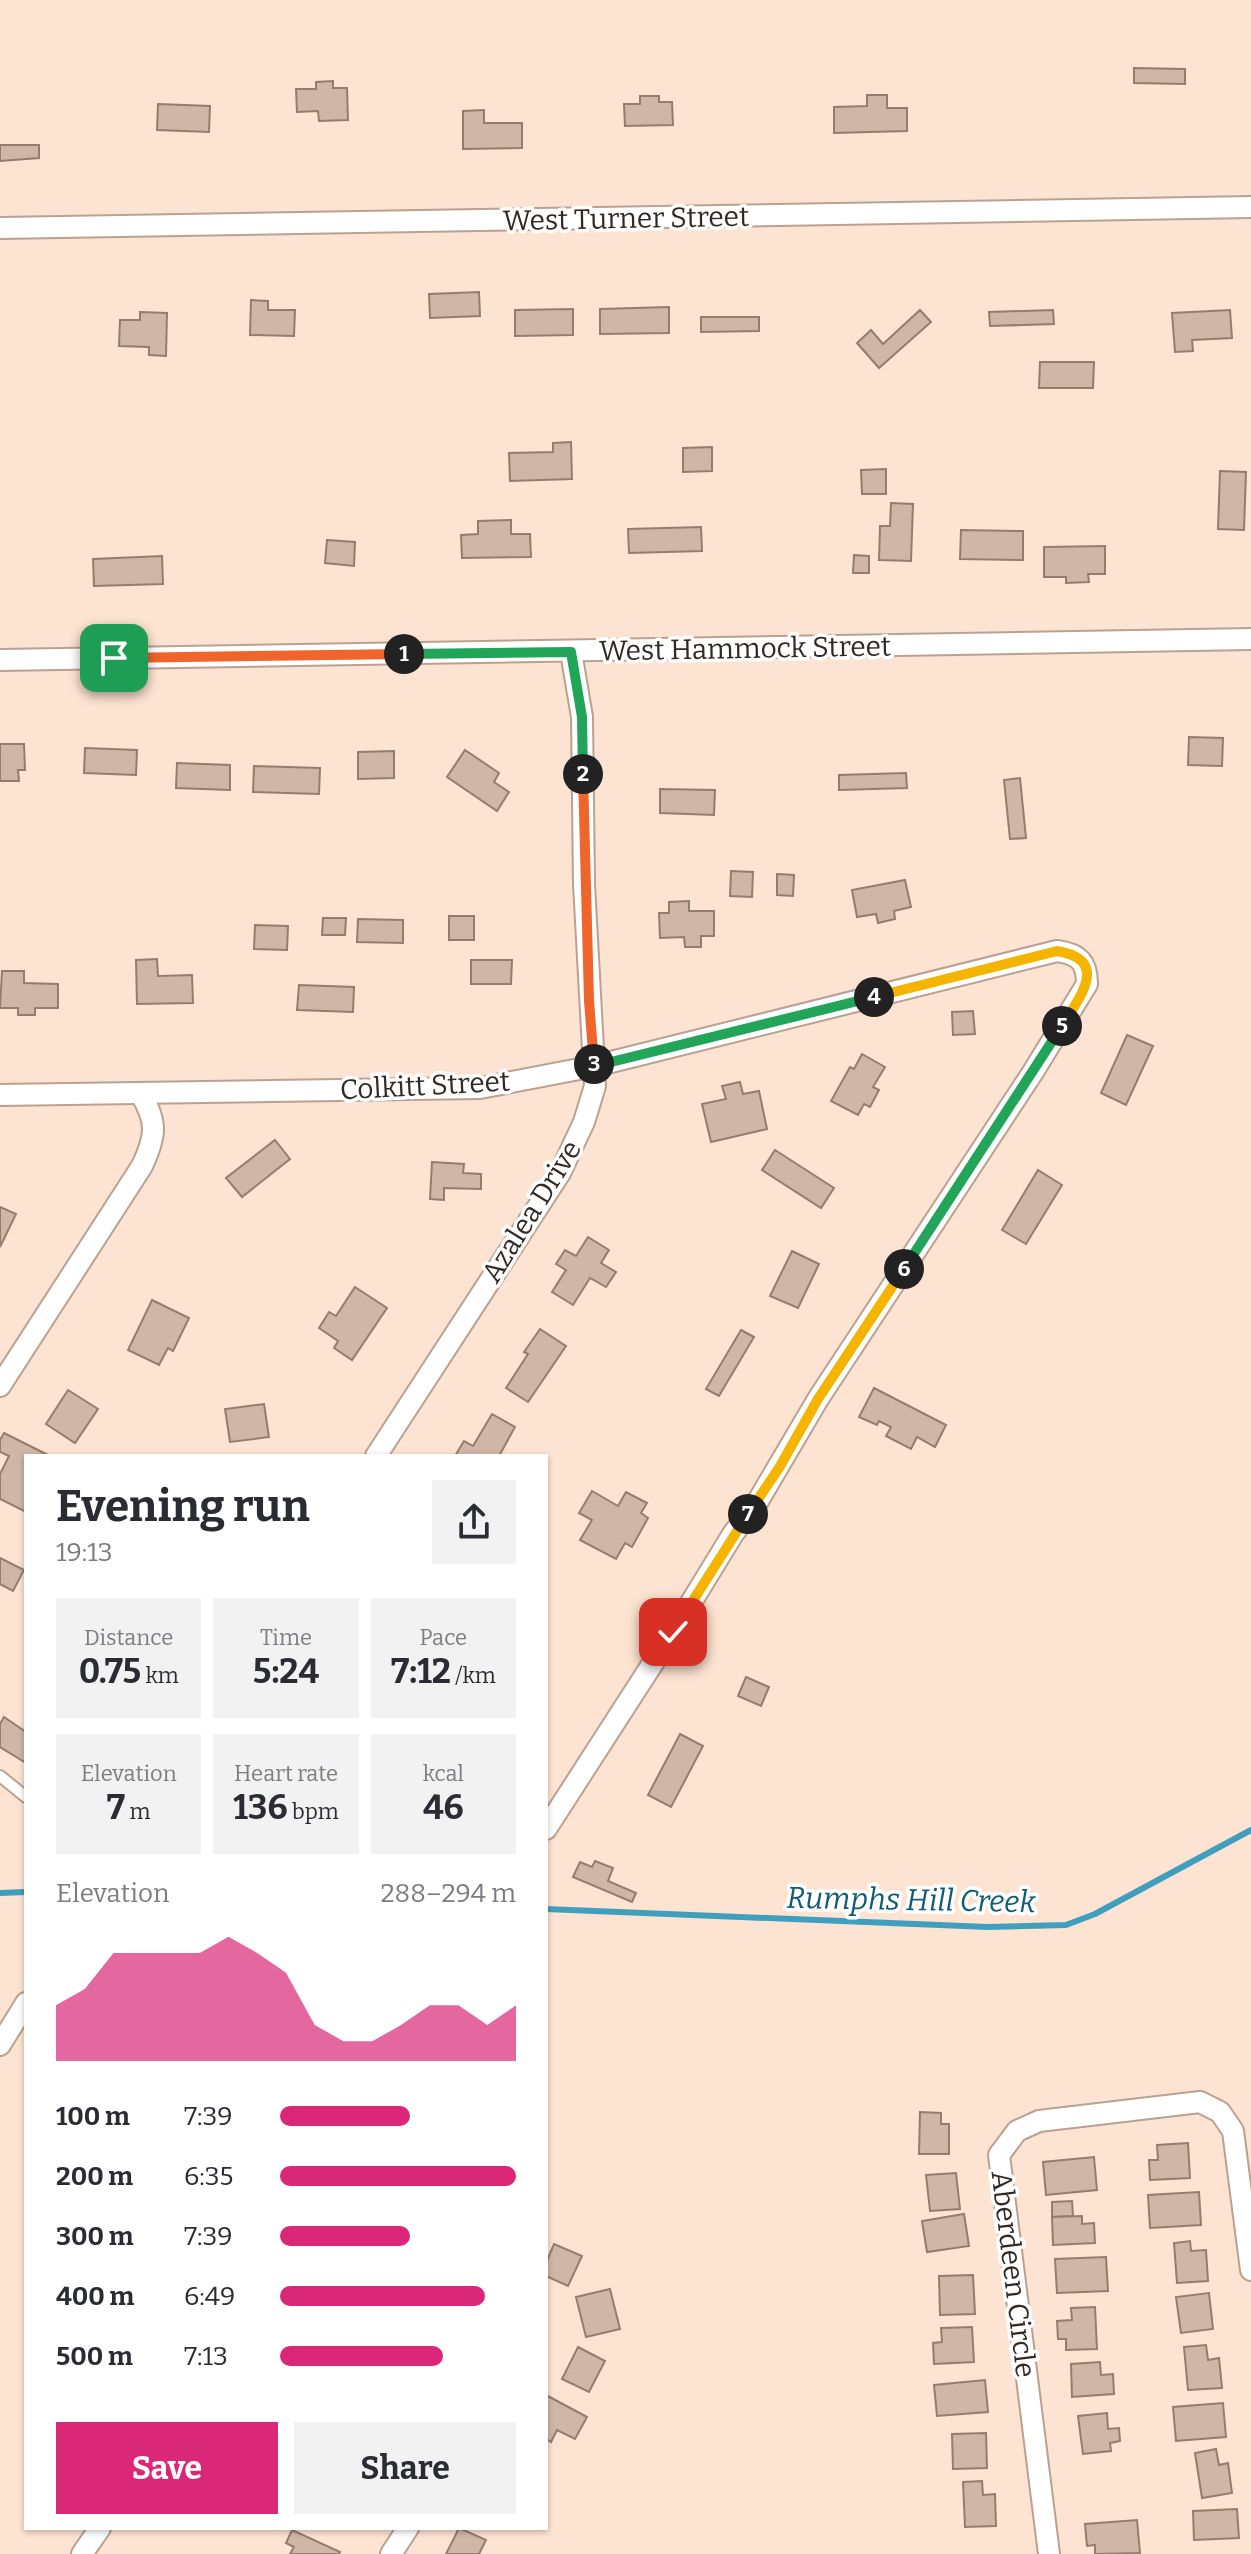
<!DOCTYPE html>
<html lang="en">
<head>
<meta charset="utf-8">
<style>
  :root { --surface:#fff; --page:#f2f2f3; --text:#2b2b33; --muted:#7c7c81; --accent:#db2777 }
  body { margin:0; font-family:Bitter,serif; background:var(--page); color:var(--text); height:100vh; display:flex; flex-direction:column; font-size:30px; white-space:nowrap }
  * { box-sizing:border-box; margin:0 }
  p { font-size:26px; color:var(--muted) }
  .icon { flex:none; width:44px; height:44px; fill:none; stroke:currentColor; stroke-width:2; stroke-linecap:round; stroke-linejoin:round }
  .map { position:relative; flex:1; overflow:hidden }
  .side { position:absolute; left:24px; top:1454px; width:524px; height:1076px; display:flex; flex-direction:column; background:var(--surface); border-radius:0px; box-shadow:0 2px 6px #0004 }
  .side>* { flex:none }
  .pin { position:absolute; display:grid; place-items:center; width:68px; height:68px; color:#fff; margin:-34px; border-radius:16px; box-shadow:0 4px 12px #0006 }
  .km { position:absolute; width:40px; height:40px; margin:-20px; border-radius:50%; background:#222; color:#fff; font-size:22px; line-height:40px; text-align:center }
  .round { display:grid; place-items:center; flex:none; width:84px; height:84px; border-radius:0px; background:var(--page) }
  .headline { display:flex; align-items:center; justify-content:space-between; height:136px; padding:0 32px }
  h1 { font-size:44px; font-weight:700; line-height:60px }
  .figures { display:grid; grid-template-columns:repeat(3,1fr); gap:12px; height:136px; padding:8px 32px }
  .figures div { display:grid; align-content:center; border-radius:0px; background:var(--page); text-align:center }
  .figures b { font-size:34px; font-weight:700 }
  .figures small { font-size:22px; font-weight:400 }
  .figures p { font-size:22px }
  .chart { height:224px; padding:16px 32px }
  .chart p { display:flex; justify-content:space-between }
  .chart svg { width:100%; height:144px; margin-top:8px; fill:var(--accent); opacity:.7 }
  .action { display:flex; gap:16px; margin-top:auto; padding:16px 32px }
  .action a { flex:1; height:92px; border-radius:0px; background:var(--accent); color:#fff; font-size:32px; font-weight:700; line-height:92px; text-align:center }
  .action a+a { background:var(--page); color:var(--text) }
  ul { padding:0 32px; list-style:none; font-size:26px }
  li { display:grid; grid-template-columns:128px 96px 1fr; align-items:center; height:60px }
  li i { height:20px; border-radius:10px; background:var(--accent) }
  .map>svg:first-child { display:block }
</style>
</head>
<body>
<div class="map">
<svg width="1251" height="2554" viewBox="0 0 1251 2554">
  <rect width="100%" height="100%" fill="#fde3d1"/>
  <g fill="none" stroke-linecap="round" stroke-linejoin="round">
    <!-- stream -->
    <g stroke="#409fbf" stroke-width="6">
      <polyline points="0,1893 26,1892"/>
      <polyline points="546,1909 988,1927 1066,1925 1095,1914 1251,1830"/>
    </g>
  </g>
  <!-- building -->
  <g fill="#d0b6a6" stroke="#947d6d" stroke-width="2">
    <polygon points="1134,68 1185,69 1185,84 1134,83"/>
    <polygon points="333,81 333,88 347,88 348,120 319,121 318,111 297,112 296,89 316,89 316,82"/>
    <polygon points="867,95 887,95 887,108 907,108 907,131 834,133 834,107 867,106"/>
    <polygon points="640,96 659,96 659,102 672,102 673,125 625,126 624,104 640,104"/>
    <polygon points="158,104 210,106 209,132 157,130"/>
    <polygon points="484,110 484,123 522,123 522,148 463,149 463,111"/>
    <polygon points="0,145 39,145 39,158 0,161"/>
    <polygon points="479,292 480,316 430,318 429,294"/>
    <polygon points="251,300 268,301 268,310 295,310 294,336 250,335"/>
    <polygon points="669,307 669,333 600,334 600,309"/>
    <polygon points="573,309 573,335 515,336 515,310"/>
    <polygon points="920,310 931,322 879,368 857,343 871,330 883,344"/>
    <polygon points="1053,310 1054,324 990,326 989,312"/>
    <polygon points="1230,310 1232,338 1192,340 1193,351 1175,352 1172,313"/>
    <polygon points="140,312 167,313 166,356 149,355 149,347 119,346 120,320 140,320"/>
    <polygon points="701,317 759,317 759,331 701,332"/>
    <polygon points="1040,362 1094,362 1093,388 1039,388"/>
    <polygon points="571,442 572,479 510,481 509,453 553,452 553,443"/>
    <polygon points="712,447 712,471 683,472 683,448"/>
    <polygon points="886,469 886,494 862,494 861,470"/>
    <polygon points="1220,471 1246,472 1244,530 1218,529"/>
    <polygon points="891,503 913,504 911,561 879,560 880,526 890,526"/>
    <polygon points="511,520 511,534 530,534 531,557 462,558 461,535 478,534 478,521"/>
    <polygon points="701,527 702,551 629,553 628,529"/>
    <polygon points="961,530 1023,531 1023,560 960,559"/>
    <polygon points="327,540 355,542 354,566 325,563"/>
    <polygon points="1105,546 1105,574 1088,574 1089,582 1066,583 1066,577 1044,577 1044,547"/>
    <polygon points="854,555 869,556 869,573 853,573"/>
    <polygon points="162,556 163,584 94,586 93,559"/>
    <polygon points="1189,737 1223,738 1222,766 1188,765"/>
    <polygon points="0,744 24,744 25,770 18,770 19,781 0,781"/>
    <polygon points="85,748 137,750 136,775 84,773"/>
    <polygon points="465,750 499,773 494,782 509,792 497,811 447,777"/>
    <polygon points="394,751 394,778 358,779 358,752"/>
    <polygon points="177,763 230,765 230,790 176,788"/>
    <polygon points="254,766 320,768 319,794 253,792"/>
    <polygon points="906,773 907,788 839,790 839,775"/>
    <polygon points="1020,778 1026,838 1010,839 1004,780"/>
    <polygon points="660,789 715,790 714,815 660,813"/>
    <polygon points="731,871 753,872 752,897 730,896"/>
    <polygon points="777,874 794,875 793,896 777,895"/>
    <polygon points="905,880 911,907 894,911 895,919 878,923 876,914 857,917 852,890"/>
    <polygon points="689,901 689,911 714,911 714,936 701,936 701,947 685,947 684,937 660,938 659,913 669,913 669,902"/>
    <rect x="449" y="916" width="25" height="24"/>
    <polygon points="323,918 346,918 345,935 322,935"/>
    <polygon points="358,919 403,920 403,943 357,942"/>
    <polygon points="255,925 288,926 287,950 254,949"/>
    <polygon points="157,959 158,976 192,975 193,1003 137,1004 136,960"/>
    <polygon points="471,960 512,960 511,984 471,984"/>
    <polygon points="2,971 24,971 24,983 58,984 58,1008 35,1008 35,1015 18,1015 18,1008 0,1008"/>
    <polygon points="299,985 354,987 353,1012 297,1010"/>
    <polygon points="973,1011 975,1034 953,1035 952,1012"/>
    <polygon points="1127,1035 1153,1046 1126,1105 1101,1093"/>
    <polygon points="862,1054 885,1067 873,1087 879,1090 870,1107 864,1104 858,1115 831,1101 850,1067 854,1069"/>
    <polygon points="740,1082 743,1094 759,1091 767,1129 711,1142 702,1104 726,1099 722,1086"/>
    <polygon points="275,1140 290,1159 242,1197 226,1178"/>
    <polygon points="775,1150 834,1188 821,1208 762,1170"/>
    <polygon points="432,1162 464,1164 463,1173 481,1174 481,1189 444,1188 444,1200 430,1199"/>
    <polygon points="1038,1170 1062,1185 1026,1244 1002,1230"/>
    <polygon points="0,1207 16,1214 0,1247"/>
    <polygon points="588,1237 609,1250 601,1263 616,1272 606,1287 590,1278 573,1305 552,1292 566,1270 556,1264 565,1250 576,1256"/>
    <polygon points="792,1251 819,1264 798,1308 770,1296"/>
    <polygon points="355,1287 387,1308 352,1360 334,1348 338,1341 319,1328 329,1312 336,1316"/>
    <polygon points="152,1300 189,1318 173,1351 168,1348 159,1365 128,1350"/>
    <polygon points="540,1329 566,1346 528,1402 506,1388 528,1354 524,1352"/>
    <polygon points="741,1330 754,1337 719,1396 706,1389"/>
    <polygon points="874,1388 946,1425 935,1447 917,1437 911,1449 886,1436 891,1427 879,1421 877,1425 859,1417"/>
    <polygon points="68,1390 98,1409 75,1443 46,1424"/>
    <polygon points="264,1404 269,1437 230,1442 225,1409"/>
    <polygon points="492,1414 515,1427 499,1456 455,1456 464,1441 473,1446"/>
    <polygon points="4,1433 50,1456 26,1456 26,1512 0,1499 0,1474 9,1456 0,1452 0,1440"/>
    <polygon points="592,1491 618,1506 626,1492 647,1503 641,1513 648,1518 632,1547 625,1543 616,1559 580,1540 592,1520 579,1513"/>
    <polygon points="0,1558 24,1570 13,1591 0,1584"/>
    <polygon points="746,1677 769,1687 761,1706 738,1696"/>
    <polygon points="4,1717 26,1732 26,1763 0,1747 0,1724"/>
    <polygon points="680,1734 703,1746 671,1807 648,1795"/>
    <polygon points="595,1861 613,1868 608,1881 636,1893 632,1902 573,1877 580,1862 592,1867"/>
    <polygon points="920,2112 941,2113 941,2124 949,2124 949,2154 919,2154"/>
    <polygon points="1188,2143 1190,2178 1150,2180 1149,2160 1158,2160 1157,2145"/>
    <polygon points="1094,2157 1097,2190 1046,2195 1043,2162"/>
    <polygon points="956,2173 960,2209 930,2211 926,2175"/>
    <polygon points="1199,2192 1201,2225 1150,2228 1148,2195"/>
    <polygon points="1072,2201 1073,2216 1052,2217 1052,2202"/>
    <polygon points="964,2214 969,2246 927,2252 922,2221"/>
    <polygon points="1082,2216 1082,2224 1094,2223 1095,2243 1053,2245 1052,2217"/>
    <polygon points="1190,2241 1191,2251 1206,2250 1208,2281 1177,2283 1174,2243"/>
    <polygon points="554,2244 582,2256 568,2286 546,2276 546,2263"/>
    <polygon points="1106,2257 1108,2291 1057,2293 1055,2259"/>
    <polygon points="973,2275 975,2314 940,2315 939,2276"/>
    <polygon points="610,2289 620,2329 586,2337 576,2297"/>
    <polygon points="1209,2293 1213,2329 1181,2333 1176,2297"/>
    <polygon points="1095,2307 1097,2349 1066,2350 1066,2339 1058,2339 1057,2321 1072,2320 1071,2308"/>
    <polygon points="972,2327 974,2362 934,2364 933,2343 942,2342 941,2328"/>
    <polygon points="1206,2345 1208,2360 1219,2358 1222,2388 1188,2390 1184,2347"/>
    <polygon points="578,2347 605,2361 589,2392 562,2379"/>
    <polygon points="1100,2362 1101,2375 1113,2374 1114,2394 1072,2397 1071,2364"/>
    <polygon points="985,2380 988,2412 937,2416 934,2385"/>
    <polygon points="546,2395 587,2417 575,2439 557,2430 551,2442 546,2439"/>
    <polygon points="1223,2403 1226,2437 1176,2441 1173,2407"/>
    <polygon points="1107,2413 1108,2429 1119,2428 1120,2441 1110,2443 1111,2451 1083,2454 1078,2416"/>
    <polygon points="986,2433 987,2468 953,2469 952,2434"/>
    <polygon points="1216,2449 1219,2465 1228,2463 1232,2493 1202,2498 1195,2453"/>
    <polygon points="982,2481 983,2495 995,2494 996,2526 965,2527 963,2482"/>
    <polygon points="1237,2509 1239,2538 1194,2540 1193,2511"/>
    <polygon points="1137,2520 1140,2553 1095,2554 1095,2545 1087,2546 1085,2524"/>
    <polygon points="459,2528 486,2540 479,2554 446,2554"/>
    <polygon points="292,2530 340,2552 339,2554 290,2554 294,2547 286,2543"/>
  </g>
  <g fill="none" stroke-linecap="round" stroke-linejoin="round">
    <!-- service casing -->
    <g stroke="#baa191" stroke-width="14">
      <polyline id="service" points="0,1776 26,1797"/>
    </g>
    <!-- minor casing -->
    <g stroke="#baa191" stroke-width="24">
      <g id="minor">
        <polyline points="0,228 1251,207"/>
        <polyline points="0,660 1251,639"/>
        <path d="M0,1095L480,1088L595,1066L1057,951C1079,954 1087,962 1087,984L1033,1072L818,1399L758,1501L733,1534L673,1632L546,1829"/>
        <path d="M0,1386L142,1166C156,1136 158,1122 140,1093"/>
        <polyline points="376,1456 560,1173 584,1122 595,1086 584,884 582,717 571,652"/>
        <polyline points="0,2045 26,2003"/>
        <polyline points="82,2554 100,2528"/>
        <polyline points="391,2554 408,2528"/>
        <polyline points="1049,2554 999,2155 1017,2131 1039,2121 1200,2102 1220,2112 1233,2131 1251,2270"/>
      </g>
    </g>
    <!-- service -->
    <use href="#service" stroke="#fff" stroke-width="10"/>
    <!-- minor -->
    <use href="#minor" stroke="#fff" stroke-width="20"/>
  </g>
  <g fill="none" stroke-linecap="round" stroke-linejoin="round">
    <!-- split-1 casing -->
    <g stroke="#fff" stroke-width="16">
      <polyline id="split-1" points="114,658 404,654"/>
    </g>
    <!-- split-2 casing -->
    <g stroke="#fff" stroke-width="16">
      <polyline id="split-2" points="404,654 571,652 582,717 583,774"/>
    </g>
    <!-- split-3 casing -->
    <g stroke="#fff" stroke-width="16">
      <polyline id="split-3" points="583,774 589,1001 594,1064"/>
    </g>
    <!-- split-4 casing -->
    <g stroke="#fff" stroke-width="16">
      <polyline id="split-4" points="594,1064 595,1066 874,997"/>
    </g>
    <!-- split-5 casing -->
    <g stroke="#fff" stroke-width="16">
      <path id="split-5" d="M874,997L1057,951C1111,960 1079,998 1062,1026"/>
    </g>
    <!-- split-6 casing -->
    <g stroke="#fff" stroke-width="16">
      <polyline id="split-6" points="904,1269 1062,1026"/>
    </g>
    <!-- split-7 casing -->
    <g stroke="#fff" stroke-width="16">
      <polyline id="split-7" points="748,1514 779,1468 818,1399 904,1269"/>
    </g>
    <!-- split-8 casing -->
    <g stroke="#fff" stroke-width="16">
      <polyline id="split-8" points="673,1632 748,1514"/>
    </g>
    <!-- split-1 -->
    <use href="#split-1" stroke="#f0652b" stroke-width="10"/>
    <!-- split-2 -->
    <use href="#split-2" stroke="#22a559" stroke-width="10"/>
    <!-- split-3 -->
    <use href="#split-3" stroke="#f0652b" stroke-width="10"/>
    <!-- split-4 -->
    <use href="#split-4" stroke="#22a559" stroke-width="10"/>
    <!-- split-5 -->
    <use href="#split-5" stroke="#f5b400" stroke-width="10"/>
    <!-- split-6 -->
    <use href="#split-6" stroke="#22a559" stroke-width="10"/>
    <!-- split-7 -->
    <use href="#split-7" stroke="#f5b400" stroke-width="10"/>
    <!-- split-8 -->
    <use href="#split-8" stroke="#f5b400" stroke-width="10"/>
  </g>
  <g text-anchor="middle" stroke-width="7" stroke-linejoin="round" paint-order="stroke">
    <!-- street labels -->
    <g font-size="28" fill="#332923" stroke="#fff">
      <text transform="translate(626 218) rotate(-1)" y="10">West Turner Street</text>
      <text transform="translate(745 648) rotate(-1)" y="10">West Hammock Street</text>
      <text transform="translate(425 1085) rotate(-3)" y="10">Colkitt Street</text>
      <text transform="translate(531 1211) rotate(-58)" y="10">Azalea Drive</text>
      <text transform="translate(1014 2274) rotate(83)" y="10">Aberdeen Circle</text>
    </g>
    <!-- water labels -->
    <g font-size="30" font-style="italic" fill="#105d73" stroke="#fff">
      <text transform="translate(911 1900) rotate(1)" y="10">Rumphs Hill Creek</text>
    </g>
  </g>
</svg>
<div class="pin" style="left:114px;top:658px;background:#1e9e55"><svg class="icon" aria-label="arrive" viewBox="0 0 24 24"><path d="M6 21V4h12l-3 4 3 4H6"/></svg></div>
<div class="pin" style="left:673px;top:1632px;background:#d93025"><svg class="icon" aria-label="check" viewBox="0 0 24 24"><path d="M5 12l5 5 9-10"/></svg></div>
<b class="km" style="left:404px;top:654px">1</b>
<b class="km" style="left:583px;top:774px">2</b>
<b class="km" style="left:594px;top:1064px">3</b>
<b class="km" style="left:874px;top:997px">4</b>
<b class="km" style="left:1062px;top:1026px">5</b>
<b class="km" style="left:904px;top:1269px">6</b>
<b class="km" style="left:748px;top:1514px">7</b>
<section class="side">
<div class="headline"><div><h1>Evening run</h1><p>19:13</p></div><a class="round"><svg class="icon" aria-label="share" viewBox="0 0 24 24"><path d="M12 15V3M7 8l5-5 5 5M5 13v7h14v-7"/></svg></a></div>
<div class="figures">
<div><p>Distance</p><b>0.75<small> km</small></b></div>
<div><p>Time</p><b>5:24</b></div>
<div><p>Pace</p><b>7:12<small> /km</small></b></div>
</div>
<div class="figures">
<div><p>Elevation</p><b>7<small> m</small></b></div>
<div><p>Heart rate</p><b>136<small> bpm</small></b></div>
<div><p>kcal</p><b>46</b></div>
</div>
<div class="chart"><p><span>Elevation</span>288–294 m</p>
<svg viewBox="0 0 160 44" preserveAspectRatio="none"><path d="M0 44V27L10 22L20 11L30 11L40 11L50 11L60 6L70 11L80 17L90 33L100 38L110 38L120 33L130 27L140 27L150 33L160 27V44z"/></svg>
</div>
<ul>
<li><b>100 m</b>7:39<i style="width:55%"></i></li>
<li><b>200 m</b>6:35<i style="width:100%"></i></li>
<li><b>300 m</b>7:39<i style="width:55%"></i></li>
<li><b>400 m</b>6:49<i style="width:87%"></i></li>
<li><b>500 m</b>7:13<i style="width:69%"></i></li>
</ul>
<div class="action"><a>Save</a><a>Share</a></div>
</section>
</div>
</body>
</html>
